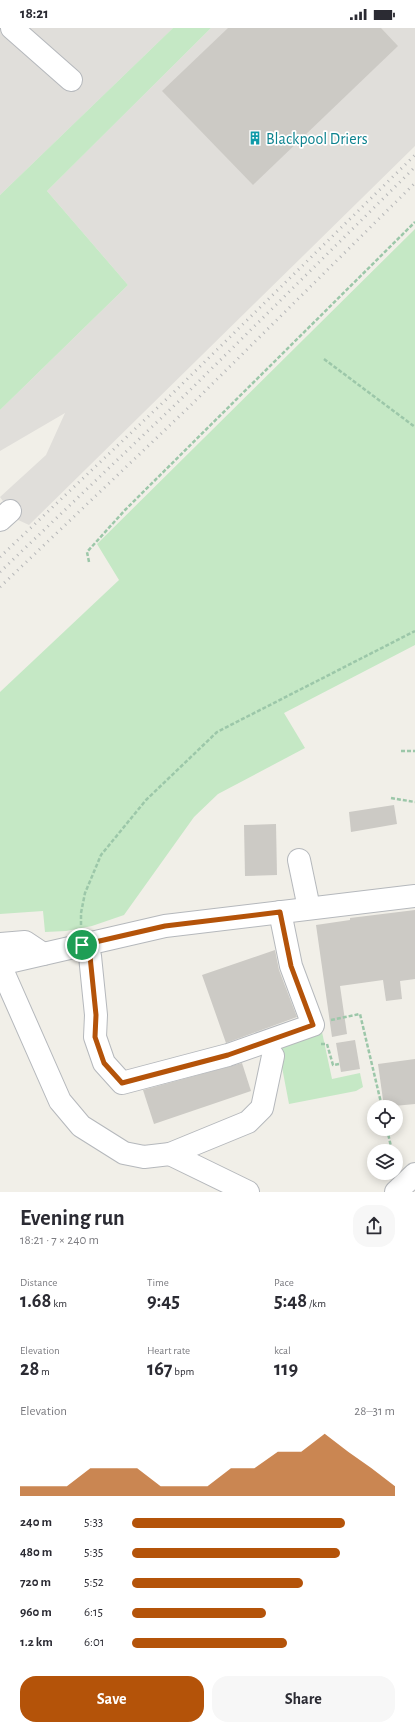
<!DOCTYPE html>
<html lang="en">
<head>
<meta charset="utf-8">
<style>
  :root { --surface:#fff; --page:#f7f7f7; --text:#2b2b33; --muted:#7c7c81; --accent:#b45309 }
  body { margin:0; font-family:"Alegreya Sans",sans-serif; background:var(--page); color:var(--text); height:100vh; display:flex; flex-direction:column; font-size:15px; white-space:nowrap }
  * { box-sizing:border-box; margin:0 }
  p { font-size:13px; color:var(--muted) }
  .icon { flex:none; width:22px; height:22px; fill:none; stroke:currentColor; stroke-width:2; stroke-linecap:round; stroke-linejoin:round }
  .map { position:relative; height:1164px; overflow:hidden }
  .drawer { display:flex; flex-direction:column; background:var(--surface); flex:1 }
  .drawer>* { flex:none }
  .buttons { position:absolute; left:367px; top:1072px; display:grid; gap:8px }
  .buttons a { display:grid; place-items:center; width:36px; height:36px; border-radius:50%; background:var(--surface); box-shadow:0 2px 10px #0003; font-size:20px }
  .pin { position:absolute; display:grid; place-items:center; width:34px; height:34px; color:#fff; margin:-17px; border:2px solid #fff; border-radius:50%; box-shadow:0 1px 4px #0007 }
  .round { display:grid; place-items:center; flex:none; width:42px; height:42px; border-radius:16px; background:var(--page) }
  .headline { display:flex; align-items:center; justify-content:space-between; height:68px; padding:0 20px }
  h1 { font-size:22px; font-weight:700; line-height:30px }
  .metrics { display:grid; grid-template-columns:repeat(3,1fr); gap:6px; height:68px; padding:4px 20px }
  .metrics div { display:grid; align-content:center }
  .metrics b { font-size:20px; font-weight:700 }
  .metrics small { font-size:11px; font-weight:400 }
  .metrics p { font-size:11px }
  .chart { height:112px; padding:8px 20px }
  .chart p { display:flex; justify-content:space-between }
  .chart svg { width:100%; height:72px; margin-top:4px; fill:var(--accent); opacity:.7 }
  .cta { display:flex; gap:8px; margin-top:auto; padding:8px 20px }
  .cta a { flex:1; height:46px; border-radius:16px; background:var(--accent); color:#fff; font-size:16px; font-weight:700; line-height:46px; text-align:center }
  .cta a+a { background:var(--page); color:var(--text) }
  ul { padding:0 20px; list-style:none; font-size:13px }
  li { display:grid; grid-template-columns:64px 48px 1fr; align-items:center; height:30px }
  li i { height:10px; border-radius:5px; background:var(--accent) }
  .status { display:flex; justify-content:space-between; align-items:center; height:28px; padding:0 20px; background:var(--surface); direction:ltr }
  .status svg { height:11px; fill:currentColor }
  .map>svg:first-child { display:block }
</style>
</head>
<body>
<div class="status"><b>18:21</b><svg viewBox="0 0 49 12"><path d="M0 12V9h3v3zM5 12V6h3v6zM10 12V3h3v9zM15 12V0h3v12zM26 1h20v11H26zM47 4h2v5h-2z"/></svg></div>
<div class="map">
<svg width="415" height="1164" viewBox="0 0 415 1164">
  <rect width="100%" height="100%" fill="#f1efe8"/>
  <!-- industrial -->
  <g fill="#e0deda">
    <polygon points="0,0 173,0 0,167"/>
    <polygon points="211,0 415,0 415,118 29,497 16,491 0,469 46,427 65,385 0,423 0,382 128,257 47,163"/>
  </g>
  <!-- green -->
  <g fill="#c5e8c5">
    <polygon points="173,0 211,0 47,163 128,257 0,382 0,167"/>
    <polygon points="415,201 415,617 284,685 305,720 218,766 194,789 124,887 92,898 66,903 45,904 43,883 0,886 0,664 119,552 97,516"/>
    <polygon points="322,1004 332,1051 360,1045 363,1059 356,1063 289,1076 277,1013"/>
  </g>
  <!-- building -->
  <g fill="#cccac5">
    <polygon points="228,0 381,0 398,18 253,157 162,63"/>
    <polygon points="394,777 397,796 351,804 349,784"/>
    <polygon points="276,796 277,847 245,848 244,797"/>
    <polygon points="415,882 415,951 400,953 402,971 386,973 383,952 340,958 347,1006 332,1009 316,897 350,892 350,890"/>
    <polygon points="275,922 279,942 297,989 226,1015 202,947"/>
    <polygon points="355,1012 360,1041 341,1044 336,1015"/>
    <polygon points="415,1031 415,1076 384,1079 378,1036"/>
    <polygon points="242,1035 251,1063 154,1096 143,1062"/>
  </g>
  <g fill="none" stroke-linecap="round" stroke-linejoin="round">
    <!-- minor casing -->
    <g stroke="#b5b8bc" stroke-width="24">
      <g id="minor">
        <polyline points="12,0 71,52"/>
        <polyline points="0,492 10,483"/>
        <polyline points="299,832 309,880"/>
        <polyline points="0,916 25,914 43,926"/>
        <polyline points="82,917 90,928 96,987 95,1009 104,1035 122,1055 228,1027 313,997 291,938 280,884"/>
        <polyline points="0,936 165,898 415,868"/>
        <polyline points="0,937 60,1073 81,1098 124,1125 144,1129 170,1126 248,1094 262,1080 273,1028"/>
        <polyline points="170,1126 248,1164"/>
        <polyline points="396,1164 415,1146"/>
      </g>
    </g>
    <!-- path -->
    <g stroke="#9cc7a9" stroke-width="2.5" stroke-dasharray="4 2" stroke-linecap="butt">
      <polyline points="324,331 415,399"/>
      <polyline points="89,534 87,524 125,482 415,194"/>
      <polyline points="401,723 415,723"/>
      <polyline points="391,770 415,774"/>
      <polyline points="81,897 81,885 85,865 101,827 146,772 217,704 415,603"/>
      <polyline points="331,992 360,986 382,1079"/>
      <polyline points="321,1016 327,1016 333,1037 339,1036"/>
      <polyline points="387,1101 392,1123"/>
    </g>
    <!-- minor -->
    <use href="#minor" stroke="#fff" stroke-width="22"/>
    <!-- rail -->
    <g stroke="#b6b7b8" stroke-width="3" stroke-dasharray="1 5" stroke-linecap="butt">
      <polyline points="0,529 173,365 415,127"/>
      <polyline points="0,544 179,373 415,139"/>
      <polyline points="0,559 187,381 415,155"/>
    </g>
  </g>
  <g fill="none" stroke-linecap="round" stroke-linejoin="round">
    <!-- route casing -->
    <g stroke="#fff" stroke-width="8">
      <polygon id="route" points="280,884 291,938 313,997 228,1027 122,1055 104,1035 95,1009 96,987 90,928 82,917 165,898"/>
    </g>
    <!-- route -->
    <use href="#route" stroke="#b45309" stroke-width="5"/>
  </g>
  <!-- icons -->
  <defs>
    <g id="building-bare" transform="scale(1.08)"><path d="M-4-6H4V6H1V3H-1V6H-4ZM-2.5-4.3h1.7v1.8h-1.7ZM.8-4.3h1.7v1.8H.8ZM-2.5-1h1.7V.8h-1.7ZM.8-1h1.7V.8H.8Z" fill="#0f9aa8" stroke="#fff" stroke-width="2.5" paint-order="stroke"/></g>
  </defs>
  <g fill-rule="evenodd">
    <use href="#building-bare" x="255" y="110"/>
  </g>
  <g text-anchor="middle" stroke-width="3.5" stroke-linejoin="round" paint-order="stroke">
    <!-- culture labels -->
    <g font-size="16" fill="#0d838f" stroke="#fff" text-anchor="start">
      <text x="266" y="116">Blackpool Driers</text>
    </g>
  </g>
</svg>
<div class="buttons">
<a><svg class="icon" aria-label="locate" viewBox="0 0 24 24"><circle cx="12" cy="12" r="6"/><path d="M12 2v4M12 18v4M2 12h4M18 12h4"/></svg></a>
<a><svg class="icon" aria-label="layers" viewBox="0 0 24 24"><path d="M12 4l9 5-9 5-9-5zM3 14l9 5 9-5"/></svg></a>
</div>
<div class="pin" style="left:82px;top:917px;background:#1e9e55"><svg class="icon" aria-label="arrive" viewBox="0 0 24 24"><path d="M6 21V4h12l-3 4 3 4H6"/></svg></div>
</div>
<section class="drawer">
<div class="headline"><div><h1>Evening run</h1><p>18:21 · 7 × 240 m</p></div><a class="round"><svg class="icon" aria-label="share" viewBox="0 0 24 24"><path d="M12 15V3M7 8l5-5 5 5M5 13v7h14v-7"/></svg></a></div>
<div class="metrics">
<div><p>Distance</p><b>1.68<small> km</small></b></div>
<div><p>Time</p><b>9:45</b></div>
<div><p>Pace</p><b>5:48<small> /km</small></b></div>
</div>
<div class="metrics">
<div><p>Elevation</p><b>28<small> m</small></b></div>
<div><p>Heart rate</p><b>167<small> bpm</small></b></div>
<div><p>kcal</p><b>119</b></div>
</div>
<div class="chart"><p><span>Elevation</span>28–31 m</p>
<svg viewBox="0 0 160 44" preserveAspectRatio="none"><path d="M0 44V38L10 38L20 38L30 27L40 27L50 27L60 38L70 38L80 38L90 27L100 27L110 17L120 17L130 6L140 17L150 27L160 38V44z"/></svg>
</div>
<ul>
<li><b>240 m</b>5:33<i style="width:81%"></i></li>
<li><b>480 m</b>5:35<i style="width:79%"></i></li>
<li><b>720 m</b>5:52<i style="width:65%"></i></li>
<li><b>960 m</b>6:15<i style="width:51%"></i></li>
<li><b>1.2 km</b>6:01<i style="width:59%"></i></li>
</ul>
<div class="cta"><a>Save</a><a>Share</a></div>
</section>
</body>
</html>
